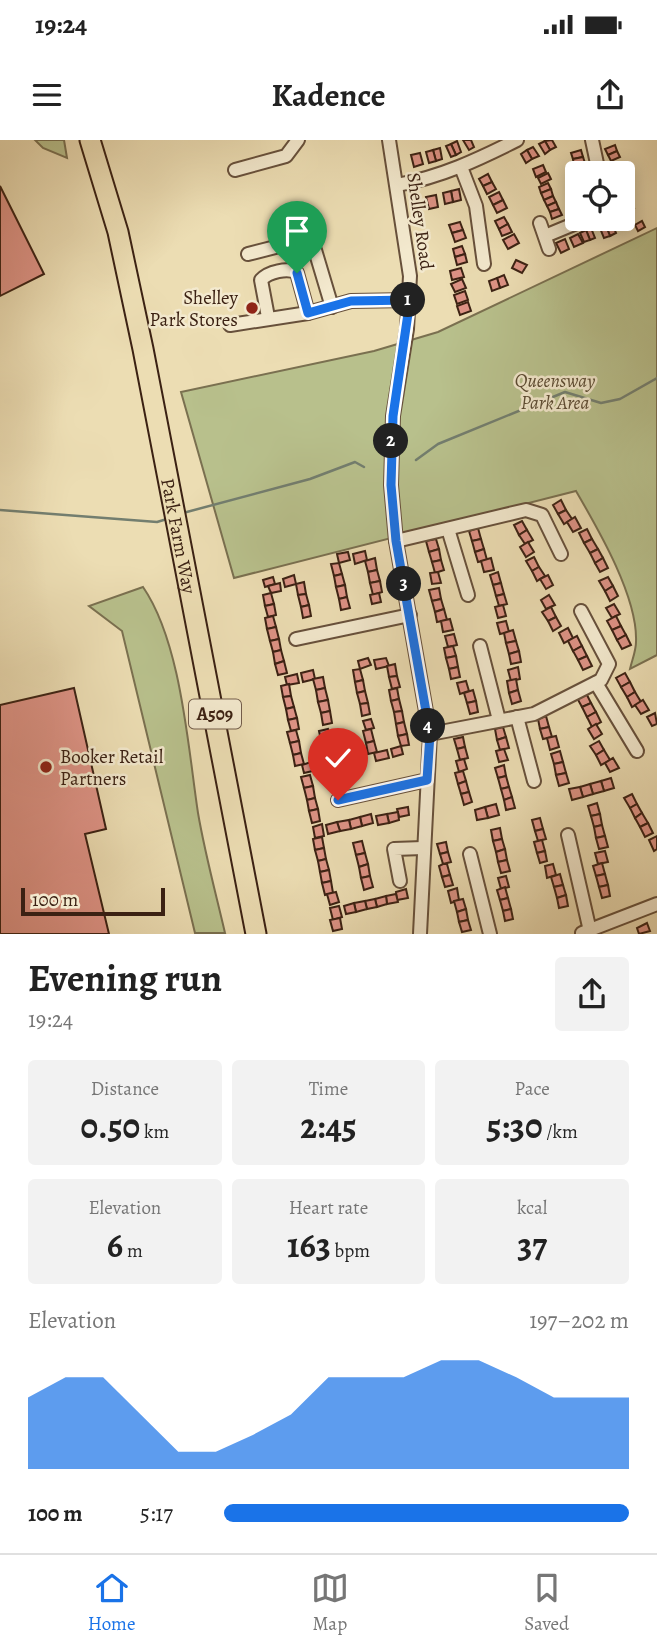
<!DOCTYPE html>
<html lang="en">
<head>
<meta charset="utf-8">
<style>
  :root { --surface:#fff; --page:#f2f2f2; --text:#222; --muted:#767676; --line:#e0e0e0; --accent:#1a73e8 }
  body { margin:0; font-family:Alegreya,serif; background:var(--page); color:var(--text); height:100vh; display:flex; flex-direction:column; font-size:26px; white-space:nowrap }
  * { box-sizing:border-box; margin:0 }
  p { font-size:23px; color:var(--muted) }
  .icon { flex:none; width:38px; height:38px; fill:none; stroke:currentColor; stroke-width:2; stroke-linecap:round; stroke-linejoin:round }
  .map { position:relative; height:794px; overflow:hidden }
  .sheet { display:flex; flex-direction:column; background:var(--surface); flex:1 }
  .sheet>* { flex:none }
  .buttons { position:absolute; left:565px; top:21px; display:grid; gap:14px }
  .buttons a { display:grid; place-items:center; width:70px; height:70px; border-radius:7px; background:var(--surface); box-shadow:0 4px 18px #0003; font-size:35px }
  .scale { position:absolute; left:21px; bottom:18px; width:144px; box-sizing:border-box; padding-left:7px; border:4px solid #3b2113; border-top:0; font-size:19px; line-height:24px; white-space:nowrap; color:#3b2113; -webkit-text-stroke:5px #f3e9ce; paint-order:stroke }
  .pin { position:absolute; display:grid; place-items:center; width:60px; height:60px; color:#fff; margin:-72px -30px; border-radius:50% 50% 50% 0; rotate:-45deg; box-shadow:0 0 7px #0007 }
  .pin .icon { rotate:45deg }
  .km { position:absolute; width:35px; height:35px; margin:-18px; border-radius:50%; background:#222; color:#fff; font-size:19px; line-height:35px; text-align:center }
  .round { display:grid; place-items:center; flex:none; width:74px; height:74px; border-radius:7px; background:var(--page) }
  .overview { display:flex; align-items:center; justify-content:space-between; height:119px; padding:0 28px }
  h1 { font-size:38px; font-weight:600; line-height:52px }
  .figures { display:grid; grid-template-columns:repeat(3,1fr); gap:10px; height:119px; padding:7px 28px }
  .figures div { display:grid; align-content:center; border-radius:7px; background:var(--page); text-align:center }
  .figures b { font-size:35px; font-weight:600 }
  .figures small { font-size:19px; font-weight:400 }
  .figures p { font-size:19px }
  .chart { height:196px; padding:14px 28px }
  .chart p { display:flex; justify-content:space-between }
  .chart svg { width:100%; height:126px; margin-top:7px; fill:var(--accent); opacity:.7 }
  ul { padding:0 28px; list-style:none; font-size:23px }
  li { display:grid; grid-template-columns:112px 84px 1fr; align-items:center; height:52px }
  li i { height:18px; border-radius:9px; background:var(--accent) }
  .status { display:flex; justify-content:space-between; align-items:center; height:49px; padding:0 35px; background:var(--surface); direction:ltr }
  .status svg { height:19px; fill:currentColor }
  header { display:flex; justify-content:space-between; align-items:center; height:91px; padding:0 28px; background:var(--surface); font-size:32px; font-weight:600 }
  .tabs { display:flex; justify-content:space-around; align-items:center; height:98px; border-top:2px solid var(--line); background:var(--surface); font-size:19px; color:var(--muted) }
  .tabs a { display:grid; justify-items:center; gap:4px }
  .tabs .selected { color:var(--accent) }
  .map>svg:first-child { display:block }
</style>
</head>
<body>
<div class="status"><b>19:24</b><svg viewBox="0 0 49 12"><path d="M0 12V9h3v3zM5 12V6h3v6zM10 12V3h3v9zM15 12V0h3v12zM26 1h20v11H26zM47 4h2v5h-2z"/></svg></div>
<header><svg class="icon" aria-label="menu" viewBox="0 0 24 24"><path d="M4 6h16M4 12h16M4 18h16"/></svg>Kadence<svg class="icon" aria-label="share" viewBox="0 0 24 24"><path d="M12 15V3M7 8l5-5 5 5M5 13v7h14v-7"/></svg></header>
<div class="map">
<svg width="657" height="794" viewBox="0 0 657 794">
  <rect width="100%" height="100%" fill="#ecddb3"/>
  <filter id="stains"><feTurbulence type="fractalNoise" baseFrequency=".00286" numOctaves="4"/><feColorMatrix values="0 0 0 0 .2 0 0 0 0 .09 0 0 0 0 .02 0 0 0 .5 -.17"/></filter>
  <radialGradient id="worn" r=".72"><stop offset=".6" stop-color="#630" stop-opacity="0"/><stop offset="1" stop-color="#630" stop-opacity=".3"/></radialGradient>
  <!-- green -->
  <g fill="#b8c08c" stroke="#7a7050" stroke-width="2">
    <polygon points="35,0 64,0 67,18 43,8"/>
    <path d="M657,88V515L630,529C632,520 636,511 636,502C638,457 598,389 576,351L234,438L181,252L374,211L438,192Z"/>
    <path d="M143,447C181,502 188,607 198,673C205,714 216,754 225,793H195L122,491L89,466Z"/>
  </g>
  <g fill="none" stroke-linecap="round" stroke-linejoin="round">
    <!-- stream -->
    <g stroke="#737e6f" stroke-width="2.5">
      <polyline points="416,320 438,304 565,252 601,263 620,259 657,238"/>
      <polyline points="0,370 157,382 167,379"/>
      <polyline points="183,373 310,339 355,322 364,327"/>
    </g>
  </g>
  <!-- building -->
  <g fill="#de9386" stroke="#3b2113" stroke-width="2">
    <polygon points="463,0 471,0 474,7 469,10"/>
    <polygon points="552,0 556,7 550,10 545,1"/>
    <polygon points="457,1 461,12 456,15 451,4"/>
    <polygon points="545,1 550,10 545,14 539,4"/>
    <polygon points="451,4 456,15 451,17 446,6"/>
    <polygon points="615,5 617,11 608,15 605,9"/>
    <polygon points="533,7 539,16 532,19 527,10"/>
    <polygon points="440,8 442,19 436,21 433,10"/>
    <polygon points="433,10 436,21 429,23 426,12"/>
    <polygon points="527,10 532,19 526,23 521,14"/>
    <polygon points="581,10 583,17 573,19 571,13"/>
    <polygon points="617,11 620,17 611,21 608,15"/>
    <polygon points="420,13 423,24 414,27 411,15"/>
    <polygon points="583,17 585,23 574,26 573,19"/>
    <polygon points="543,25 546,32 536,37 533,29"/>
    <polygon points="621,25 624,31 611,33 610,31"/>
    <polygon points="548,33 551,39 541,44 538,38"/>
    <polygon points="488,34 492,42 483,46 479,39"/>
    <polygon points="492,42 496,49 487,54 483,46"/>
    <polygon points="548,43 551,49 541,53 539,47"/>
    <polygon points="0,46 44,134 0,156"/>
    <polygon points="459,49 461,60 453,62 451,51"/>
    <polygon points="551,49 553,56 544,60 541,53"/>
    <polygon points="451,51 453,62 445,64 443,53"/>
    <polygon points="499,52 503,60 493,65 489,57"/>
    <polygon points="436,55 438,67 429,69 426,57"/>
    <polygon points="553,56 556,62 547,66 544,60"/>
    <polygon points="628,57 631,62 623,66 623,59"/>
    <polygon points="503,60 507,68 497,73 493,65"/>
    <polygon points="556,62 559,69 550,72 547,66"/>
    <polygon points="631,62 634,68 625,72 623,66"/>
    <polygon points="559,69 562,75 552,79 550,72"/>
    <polygon points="504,77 508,84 499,89 495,81"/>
    <polygon points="642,81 645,87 638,91 635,85"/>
    <polygon points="460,82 463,90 452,93 449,85"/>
    <polygon points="612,83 616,93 610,96 606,86"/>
    <polygon points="508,84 512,92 502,96 499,89"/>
    <polygon points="606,86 610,96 604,98 600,88"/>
    <polygon points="591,88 595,98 590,100 586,90"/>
    <polygon points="463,90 466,98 455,102 452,93"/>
    <polygon points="586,90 590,100 584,102 580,93"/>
    <polygon points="514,94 519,103 508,109 503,100"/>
    <polygon points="578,94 583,103 574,107 570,98"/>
    <polygon points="565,99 569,109 561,113 556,103"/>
    <polygon points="462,106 465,114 455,117 453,109"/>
    <polygon points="465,114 467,122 457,125 455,117"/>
    <polygon points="516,120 527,125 522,133 512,128"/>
    <polygon points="461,128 464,137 452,140 450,131"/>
    <polygon points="504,135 508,145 500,148 497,138"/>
    <polygon points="497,138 500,148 492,151 489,141"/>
    <polygon points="462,139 466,148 455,152 451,144"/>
    <polygon points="465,151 468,160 457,164 454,155"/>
    <polygon points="468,162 471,171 460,175 457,166"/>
    <polygon points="561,360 566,370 558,374 553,365"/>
    <polygon points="566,370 572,379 564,384 558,374"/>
    <polygon points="575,377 581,388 573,392 567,382"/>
    <polygon points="522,381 527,390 519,395 514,385"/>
    <polygon points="478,388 481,399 472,401 469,391"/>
    <polygon points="587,389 592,399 584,403 579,393"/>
    <polygon points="527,390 533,400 525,404 519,395"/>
    <polygon points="436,399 439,409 429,412 426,401"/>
    <polygon points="481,399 484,409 475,412 472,401"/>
    <polygon points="592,399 598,409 590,413 584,403"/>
    <polygon points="528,402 534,412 526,417 520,407"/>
    <polygon points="439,409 441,420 432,422 429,412"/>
    <polygon points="484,409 487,420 478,422 475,412"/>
    <polygon points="598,409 603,418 595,423 590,413"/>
    <polygon points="365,411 367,420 355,424 353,414"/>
    <polygon points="348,412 350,420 339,423 337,414"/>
    <polygon points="534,417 539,427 532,431 526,421"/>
    <polygon points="375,418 377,430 368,432 365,421"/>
    <polygon points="491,418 494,430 484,432 481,421"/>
    <polygon points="603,418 608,428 600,432 595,423"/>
    <polygon points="441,420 444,430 435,433 432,422"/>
    <polygon points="339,423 342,434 334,436 331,424"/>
    <polygon points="539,427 545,436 537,441 532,431"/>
    <polygon points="377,430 380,441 370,443 368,432"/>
    <polygon points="438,432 441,443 432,444 430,433"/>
    <polygon points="498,432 501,443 493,445 490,435"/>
    <polygon points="342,434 345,445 336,447 334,436"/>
    <polygon points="294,435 296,444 285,447 283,439"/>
    <polygon points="548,435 553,445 546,449 540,439"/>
    <polygon points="273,437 275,444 265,447 263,440"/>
    <polygon points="608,437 613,446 605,451 599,441"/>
    <polygon points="380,441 382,452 373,455 370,443"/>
    <polygon points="304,442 306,454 298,455 296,444"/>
    <polygon points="280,443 281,451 271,453 268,446"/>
    <polygon points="501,443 504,454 496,456 493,445"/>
    <polygon points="345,445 347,457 339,459 336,447"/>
    <polygon points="613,446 618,456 610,461 605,451"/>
    <polygon points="439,448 441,459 432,461 429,450"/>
    <polygon points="271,453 274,464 265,466 263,455"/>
    <polygon points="379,453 381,462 372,464 370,455"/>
    <polygon points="306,454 309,465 301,467 298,455"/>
    <polygon points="504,454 507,464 499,466 496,456"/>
    <polygon points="549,455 555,465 546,469 541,460"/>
    <polygon points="347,457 350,468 341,470 339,459"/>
    <polygon points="441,459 444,469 435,472 432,461"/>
    <polygon points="274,464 276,475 268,477 265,466"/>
    <polygon points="614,464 620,474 612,478 606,468"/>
    <polygon points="309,465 311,476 303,478 301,467"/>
    <polygon points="503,465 506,476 498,478 495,467"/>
    <polygon points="551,467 556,477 548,481 542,472"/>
    <polygon points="444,469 447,480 437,482 435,472"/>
    <polygon points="273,476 276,487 267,489 265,478"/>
    <polygon points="616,476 621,486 612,490 607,481"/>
    <polygon points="556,477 561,486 553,491 548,481"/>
    <polygon points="450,479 453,490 443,492 441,481"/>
    <polygon points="506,481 509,492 500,494 497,483"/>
    <polygon points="621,486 626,495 617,500 612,490"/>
    <polygon points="276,487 279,499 270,501 267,489"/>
    <polygon points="568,488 573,498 564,503 559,493"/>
    <polygon points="513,490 516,501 506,503 504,493"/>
    <polygon points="454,494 457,505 448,507 445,496"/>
    <polygon points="626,495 631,505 622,509 617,500"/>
    <polygon points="577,496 582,506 573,511 568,501"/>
    <polygon points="279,499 281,510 273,512 270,501"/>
    <polygon points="516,501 519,511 509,514 506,503"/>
    <polygon points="453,506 456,516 446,518 444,508"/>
    <polygon points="582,506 587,516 578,520 573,511"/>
    <polygon points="281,510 284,521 275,524 273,512"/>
    <polygon points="519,511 521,522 511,524 509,514"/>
    <polygon points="456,516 458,527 449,529 446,518"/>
    <polygon points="587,516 592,526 583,530 578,520"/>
    <polygon points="368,518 371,525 360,529 358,521"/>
    <polygon points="386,518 389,526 376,529 374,520"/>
    <polygon points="284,521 287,533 278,535 275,524"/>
    <polygon points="395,524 397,536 389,537 387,526"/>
    <polygon points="458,527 460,537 451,539 449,529"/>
    <polygon points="518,527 520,539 511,541 508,530"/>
    <polygon points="360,529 363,540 355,542 353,530"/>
    <polygon points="313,530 315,539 303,542 301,533"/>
    <polygon points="625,533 630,542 621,547 616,538"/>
    <polygon points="297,534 299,543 287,545 285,537"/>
    <polygon points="397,536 400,547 392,549 389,537"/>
    <polygon points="323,537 325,548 316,550 313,539"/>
    <polygon points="516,539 518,550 509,553 507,541"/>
    <polygon points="363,540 365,551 357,553 355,542"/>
    <polygon points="466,541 469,551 460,554 457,543"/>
    <polygon points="630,542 635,552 627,557 621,547"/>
    <polygon points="289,544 291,556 283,557 281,546"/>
    <polygon points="74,548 106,689 85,694 109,794 0,794 0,565"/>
    <polygon points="325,548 328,560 318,562 316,550"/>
    <polygon points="397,548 399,559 391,561 389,550"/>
    <polygon points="473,550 476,561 467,563 464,553"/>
    <polygon points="518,550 521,561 512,564 509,553"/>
    <polygon points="365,551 368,563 360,564 357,553"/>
    <polygon points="635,552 641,562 632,567 627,557"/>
    <polygon points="586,553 591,563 582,567 577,558"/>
    <polygon points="291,556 294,567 286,569 283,557"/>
    <polygon points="399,559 402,571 394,572 391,561"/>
    <polygon points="328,560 330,571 321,573 318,562"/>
    <polygon points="643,560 649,570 641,574 635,565"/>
    <polygon points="476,561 478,572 470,574 467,563"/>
    <polygon points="368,563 370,574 362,576 360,564"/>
    <polygon points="591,563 596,572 587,577 582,567"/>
    <polygon points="294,567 297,578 288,580 286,569"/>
    <polygon points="330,571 332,583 323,585 321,573"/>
    <polygon points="402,571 404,582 396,584 394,572"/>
    <polygon points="596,572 601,582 592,587 587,577"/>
    <polygon points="655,573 657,584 652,586 647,577"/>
    <polygon points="546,576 549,587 540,589 538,579"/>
    <polygon points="297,578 299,589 291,591 288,580"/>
    <polygon points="371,579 374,588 366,590 363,581"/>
    <polygon points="404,582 407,594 398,596 396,584"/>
    <polygon points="596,584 602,594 594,599 588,589"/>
    <polygon points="503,587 506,597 497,600 495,589"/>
    <polygon points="549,587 552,597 543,599 540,589"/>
    <polygon points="328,589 330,598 321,600 319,591"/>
    <polygon points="371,589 374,601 366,603 363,591"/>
    <polygon points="296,590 299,601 290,603 287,592"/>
    <polygon points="407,594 409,605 401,606 398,596"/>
    <polygon points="556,596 559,607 550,610 547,598"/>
    <polygon points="332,597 335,609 327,611 324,599"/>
    <polygon points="463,597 465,607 457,609 454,599"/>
    <polygon points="506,597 509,608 500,610 497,600"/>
    <polygon points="299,601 301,613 293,615 290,603"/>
    <polygon points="374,601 377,612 368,614 366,603"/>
    <polygon points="599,601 604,610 596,615 590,606"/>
    <polygon points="401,606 403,614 393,617 391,609"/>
    <polygon points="465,607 468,618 460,620 457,609"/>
    <polygon points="335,609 338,620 330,622 327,611"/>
    <polygon points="504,609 508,620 499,622 496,611"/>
    <polygon points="387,610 389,618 376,621 374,613"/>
    <polygon points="604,610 610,620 601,625 596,615"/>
    <polygon points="560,611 563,622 554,624 551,614"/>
    <polygon points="301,613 304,624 295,626 293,615"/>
    <polygon points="613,618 619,628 610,632 605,623"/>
    <polygon points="464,619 467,629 459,632 456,621"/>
    <polygon points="314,621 317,630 304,633 302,625"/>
    <polygon points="330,622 332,630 321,633 319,624"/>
    <polygon points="563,622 566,633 556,635 554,624"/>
    <polygon points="504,625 506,636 498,638 495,628"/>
    <polygon points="463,631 466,641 458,644 455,633"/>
    <polygon points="566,633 569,643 559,646 556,635"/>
    <polygon points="310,635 313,646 304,648 301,637"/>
    <polygon points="506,636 509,647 501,649 498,638"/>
    <polygon points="611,638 614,648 604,651 601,641"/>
    <polygon points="466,641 469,652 461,654 458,644"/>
    <polygon points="601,641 604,651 593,654 590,644"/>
    <polygon points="590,644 593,654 583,657 580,647"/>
    <polygon points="313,646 315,658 307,660 304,648"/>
    <polygon points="509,647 512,657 504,660 501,649"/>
    <polygon points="580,647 583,657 572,660 569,649"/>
    <polygon points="469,652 472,662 464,665 461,654"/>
    <polygon points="632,654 637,664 630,668 624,658"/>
    <polygon points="512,657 515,668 506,670 504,660"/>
    <polygon points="315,658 318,669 309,671 307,660"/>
    <polygon points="597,663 600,674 591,676 588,666"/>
    <polygon points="496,664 499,675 488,678 485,667"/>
    <polygon points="637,664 642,673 635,678 630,668"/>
    <polygon points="408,667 409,675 399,677 397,669"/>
    <polygon points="485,667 488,678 477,680 475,670"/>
    <polygon points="318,669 320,681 312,683 309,671"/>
    <polygon points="398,672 399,680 389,683 387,674"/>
    <polygon points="642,673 648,683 640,687 635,678"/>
    <polygon points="371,674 373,683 362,686 360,677"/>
    <polygon points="387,674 389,683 378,685 376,676"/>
    <polygon points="600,674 602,685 594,687 591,676"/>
    <polygon points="360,677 362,686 351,689 349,680"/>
    <polygon points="540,678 543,689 535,691 532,680"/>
    <polygon points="349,680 351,689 340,691 337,682"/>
    <polygon points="337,682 340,691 328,694 326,685"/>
    <polygon points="648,683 653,693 645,697 640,687"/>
    <polygon points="322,684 324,696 315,698 313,687"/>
    <polygon points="602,685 605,696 596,698 594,687"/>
    <polygon points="500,688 502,699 493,701 491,690"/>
    <polygon points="543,689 546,699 538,701 535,691"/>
    <polygon points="605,696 608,707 599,709 596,698"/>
    <polygon points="657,696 657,709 654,711 649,700"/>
    <polygon points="322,697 324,708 315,710 313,699"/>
    <polygon points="502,699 505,709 496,712 493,701"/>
    <polygon points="542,700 545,711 537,713 534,702"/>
    <polygon points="362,701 365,713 356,715 353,703"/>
    <polygon points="446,702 448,712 440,714 437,704"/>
    <polygon points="324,708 326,719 318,721 315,710"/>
    <polygon points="505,709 507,720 498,722 496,712"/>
    <polygon points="545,711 547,721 540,723 537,713"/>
    <polygon points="605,711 608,722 598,724 595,713"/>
    <polygon points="448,712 451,722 443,724 440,714"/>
    <polygon points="365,713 368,724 359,727 356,715"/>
    <polygon points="326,719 329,730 320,732 318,721"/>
    <polygon points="507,720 510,731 501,733 498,722"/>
    <polygon points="602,723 605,734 596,736 593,726"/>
    <polygon points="368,724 370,736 361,738 359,727"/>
    <polygon points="443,724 447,724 450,735 442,737 439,726"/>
    <polygon points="553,724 556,735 547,738 545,726"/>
    <polygon points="329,730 331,741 322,743 320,732"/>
    <polygon points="560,734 563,745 554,747 551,737"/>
    <polygon points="605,734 608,745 599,747 596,736"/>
    <polygon points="450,735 453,745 445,747 442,737"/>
    <polygon points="370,736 373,747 364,750 361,738"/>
    <polygon points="506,736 509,747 501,749 498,738"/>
    <polygon points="331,741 333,753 325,755 322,743"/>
    <polygon points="563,745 566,755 557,758 554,747"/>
    <polygon points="608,745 610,756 602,758 599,747"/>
    <polygon points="505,747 508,758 500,760 497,750"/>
    <polygon points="457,748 459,760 451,763 448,751"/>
    <polygon points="406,749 408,758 397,760 396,752"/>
    <polygon points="336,752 339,762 330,765 327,754"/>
    <polygon points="396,754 398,762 387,764 386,756"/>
    <polygon points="566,755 568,766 559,768 557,758"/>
    <polygon points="386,756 387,764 377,767 375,759"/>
    <polygon points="508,758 511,769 503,771 500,760"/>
    <polygon points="375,759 377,767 367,769 365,761"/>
    <polygon points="463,759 466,769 457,772 454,761"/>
    <polygon points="365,761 367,769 356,772 354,763"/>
    <polygon points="354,763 356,772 346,774 344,766"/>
    <polygon points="339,766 342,777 333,780 330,768"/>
    <polygon points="466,769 468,780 459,782 457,772"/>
    <polygon points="511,769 513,779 505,781 503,771"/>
    <polygon points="340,778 342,789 333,791 330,780"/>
    <polygon points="468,780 471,790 462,792 459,782"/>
    <polygon points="647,783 650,791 639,794 637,788"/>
  </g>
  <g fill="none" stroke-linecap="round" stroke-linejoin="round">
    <!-- minor casing -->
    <g stroke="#67503b" stroke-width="16">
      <g id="minor">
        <polyline points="389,0 410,136 407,189 393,276 391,345 396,401 430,594 420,794"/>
        <polyline points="592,0 599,33"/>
        <polyline points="461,27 476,66 484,124"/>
        <polyline points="235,30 286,16 298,0"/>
        <path d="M397,45C441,37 477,20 517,0"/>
        <polyline points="540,83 549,109"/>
        <polyline points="545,96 586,79"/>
        <polyline points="248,114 303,100 315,110 332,167"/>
        <path d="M268,177L261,140C268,132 288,127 297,133L308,173"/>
        <polyline points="230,185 308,173 351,161 410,160"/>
        <polyline points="448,389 468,455"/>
        <polyline points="396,401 526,370 542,375 561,414"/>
        <polyline points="296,499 410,475"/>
        <polyline points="480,506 499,580"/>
        <polyline points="596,543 637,611"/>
        <polyline points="517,577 534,641"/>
        <polyline points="430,594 534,574 601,540 609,524 581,471"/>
        <polyline points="338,660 427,640"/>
        <polyline points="568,695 590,791"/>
        <polyline points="470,714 490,794"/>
        <polyline points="400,741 394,709 423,708"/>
        <polyline points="582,793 657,764"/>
      </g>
    </g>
    <!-- highway casing -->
    <g stroke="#3b2113" stroke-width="23">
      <g id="highway">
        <path id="s1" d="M90,0L118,92L143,209L256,794"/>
      </g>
    </g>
    <!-- minor -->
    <use href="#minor" stroke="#f3e9ce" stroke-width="12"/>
    <!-- highway -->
    <use href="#highway" stroke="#ecddb3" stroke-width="19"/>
  </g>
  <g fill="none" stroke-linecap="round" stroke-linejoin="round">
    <!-- route casing -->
    <g stroke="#fff" stroke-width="14">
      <polyline id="route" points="297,133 308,173 351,161 410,160 393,276 391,345 396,401 430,594 427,640 338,660"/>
    </g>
    <!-- route -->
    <use href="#route" stroke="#1a73e8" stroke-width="9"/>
  </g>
  <!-- markers -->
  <g fill="#8f2418" stroke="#f3e9ce" stroke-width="2.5">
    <circle cx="252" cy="168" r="7"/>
    <circle cx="46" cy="627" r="7"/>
  </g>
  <g text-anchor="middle" stroke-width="5" stroke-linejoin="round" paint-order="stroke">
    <!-- shield labels -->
    <rect fill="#f3e9ce" stroke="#725d4b" stroke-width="2" x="189" y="559.5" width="52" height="29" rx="5"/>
    <g font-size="18" font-weight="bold" fill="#3b2113">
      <text x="215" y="580">A509</text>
    </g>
    <!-- street labels -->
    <g font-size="19" fill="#3b2113" stroke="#f3e9ce">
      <text transform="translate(421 81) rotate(82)" y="7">Shelley Road</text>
      <text dy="7" stroke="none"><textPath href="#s1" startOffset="406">Park Farm Way</textPath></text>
    </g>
    <!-- poi labels -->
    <g font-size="19" fill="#3b2113" stroke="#f3e9ce" text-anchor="end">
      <text x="238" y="164">Shelley<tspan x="238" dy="22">Park Stores</tspan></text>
      <text x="60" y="623" text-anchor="start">Booker Retail<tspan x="60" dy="22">Partners</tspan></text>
    </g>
    <!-- park labels -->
    <g font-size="19" font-style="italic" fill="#5a4931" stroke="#f3e9ce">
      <text x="555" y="247">Queensway<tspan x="555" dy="22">Park Area</tspan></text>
    </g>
  </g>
  <rect width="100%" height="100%" filter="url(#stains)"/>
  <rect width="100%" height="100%" fill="url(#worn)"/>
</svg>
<div class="buttons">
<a><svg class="icon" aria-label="locate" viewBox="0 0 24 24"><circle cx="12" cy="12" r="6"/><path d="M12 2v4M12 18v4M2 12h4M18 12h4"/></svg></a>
</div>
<div class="scale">100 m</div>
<div class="pin" style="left:297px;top:133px;background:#1e9e55"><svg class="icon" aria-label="arrive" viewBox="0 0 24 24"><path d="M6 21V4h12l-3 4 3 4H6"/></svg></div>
<div class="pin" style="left:338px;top:660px;background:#d93025"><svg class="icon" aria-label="check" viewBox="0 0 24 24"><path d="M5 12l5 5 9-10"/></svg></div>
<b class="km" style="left:408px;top:160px">1</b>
<b class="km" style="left:391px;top:301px">2</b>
<b class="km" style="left:404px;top:444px">3</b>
<b class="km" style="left:428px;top:586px">4</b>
</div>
<section class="sheet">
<div class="overview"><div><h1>Evening run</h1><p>19:24</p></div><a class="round"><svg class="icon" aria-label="share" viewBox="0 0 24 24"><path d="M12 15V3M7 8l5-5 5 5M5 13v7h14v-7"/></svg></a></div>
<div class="figures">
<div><p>Distance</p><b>0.50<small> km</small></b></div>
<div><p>Time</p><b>2:45</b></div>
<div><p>Pace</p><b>5:30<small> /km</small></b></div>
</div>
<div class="figures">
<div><p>Elevation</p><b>6<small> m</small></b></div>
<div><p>Heart rate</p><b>163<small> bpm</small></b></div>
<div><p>kcal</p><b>37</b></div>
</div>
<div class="chart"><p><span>Elevation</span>197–202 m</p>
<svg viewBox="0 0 160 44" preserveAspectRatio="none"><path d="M0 44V19L10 12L20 12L30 25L40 38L50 38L60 32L70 25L80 12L90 12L100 12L110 6L120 6L130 12L140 19L150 19L160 19V44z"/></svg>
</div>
<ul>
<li><b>100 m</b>5:17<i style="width:100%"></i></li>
</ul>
</section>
<nav class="tabs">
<a class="selected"><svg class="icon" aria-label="home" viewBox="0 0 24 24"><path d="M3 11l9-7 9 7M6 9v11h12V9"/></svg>Home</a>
<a><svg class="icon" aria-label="map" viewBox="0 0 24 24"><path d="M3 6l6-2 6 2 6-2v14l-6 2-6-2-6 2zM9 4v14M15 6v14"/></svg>Map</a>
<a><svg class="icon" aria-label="saved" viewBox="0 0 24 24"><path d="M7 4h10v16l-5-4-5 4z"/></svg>Saved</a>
</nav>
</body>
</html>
